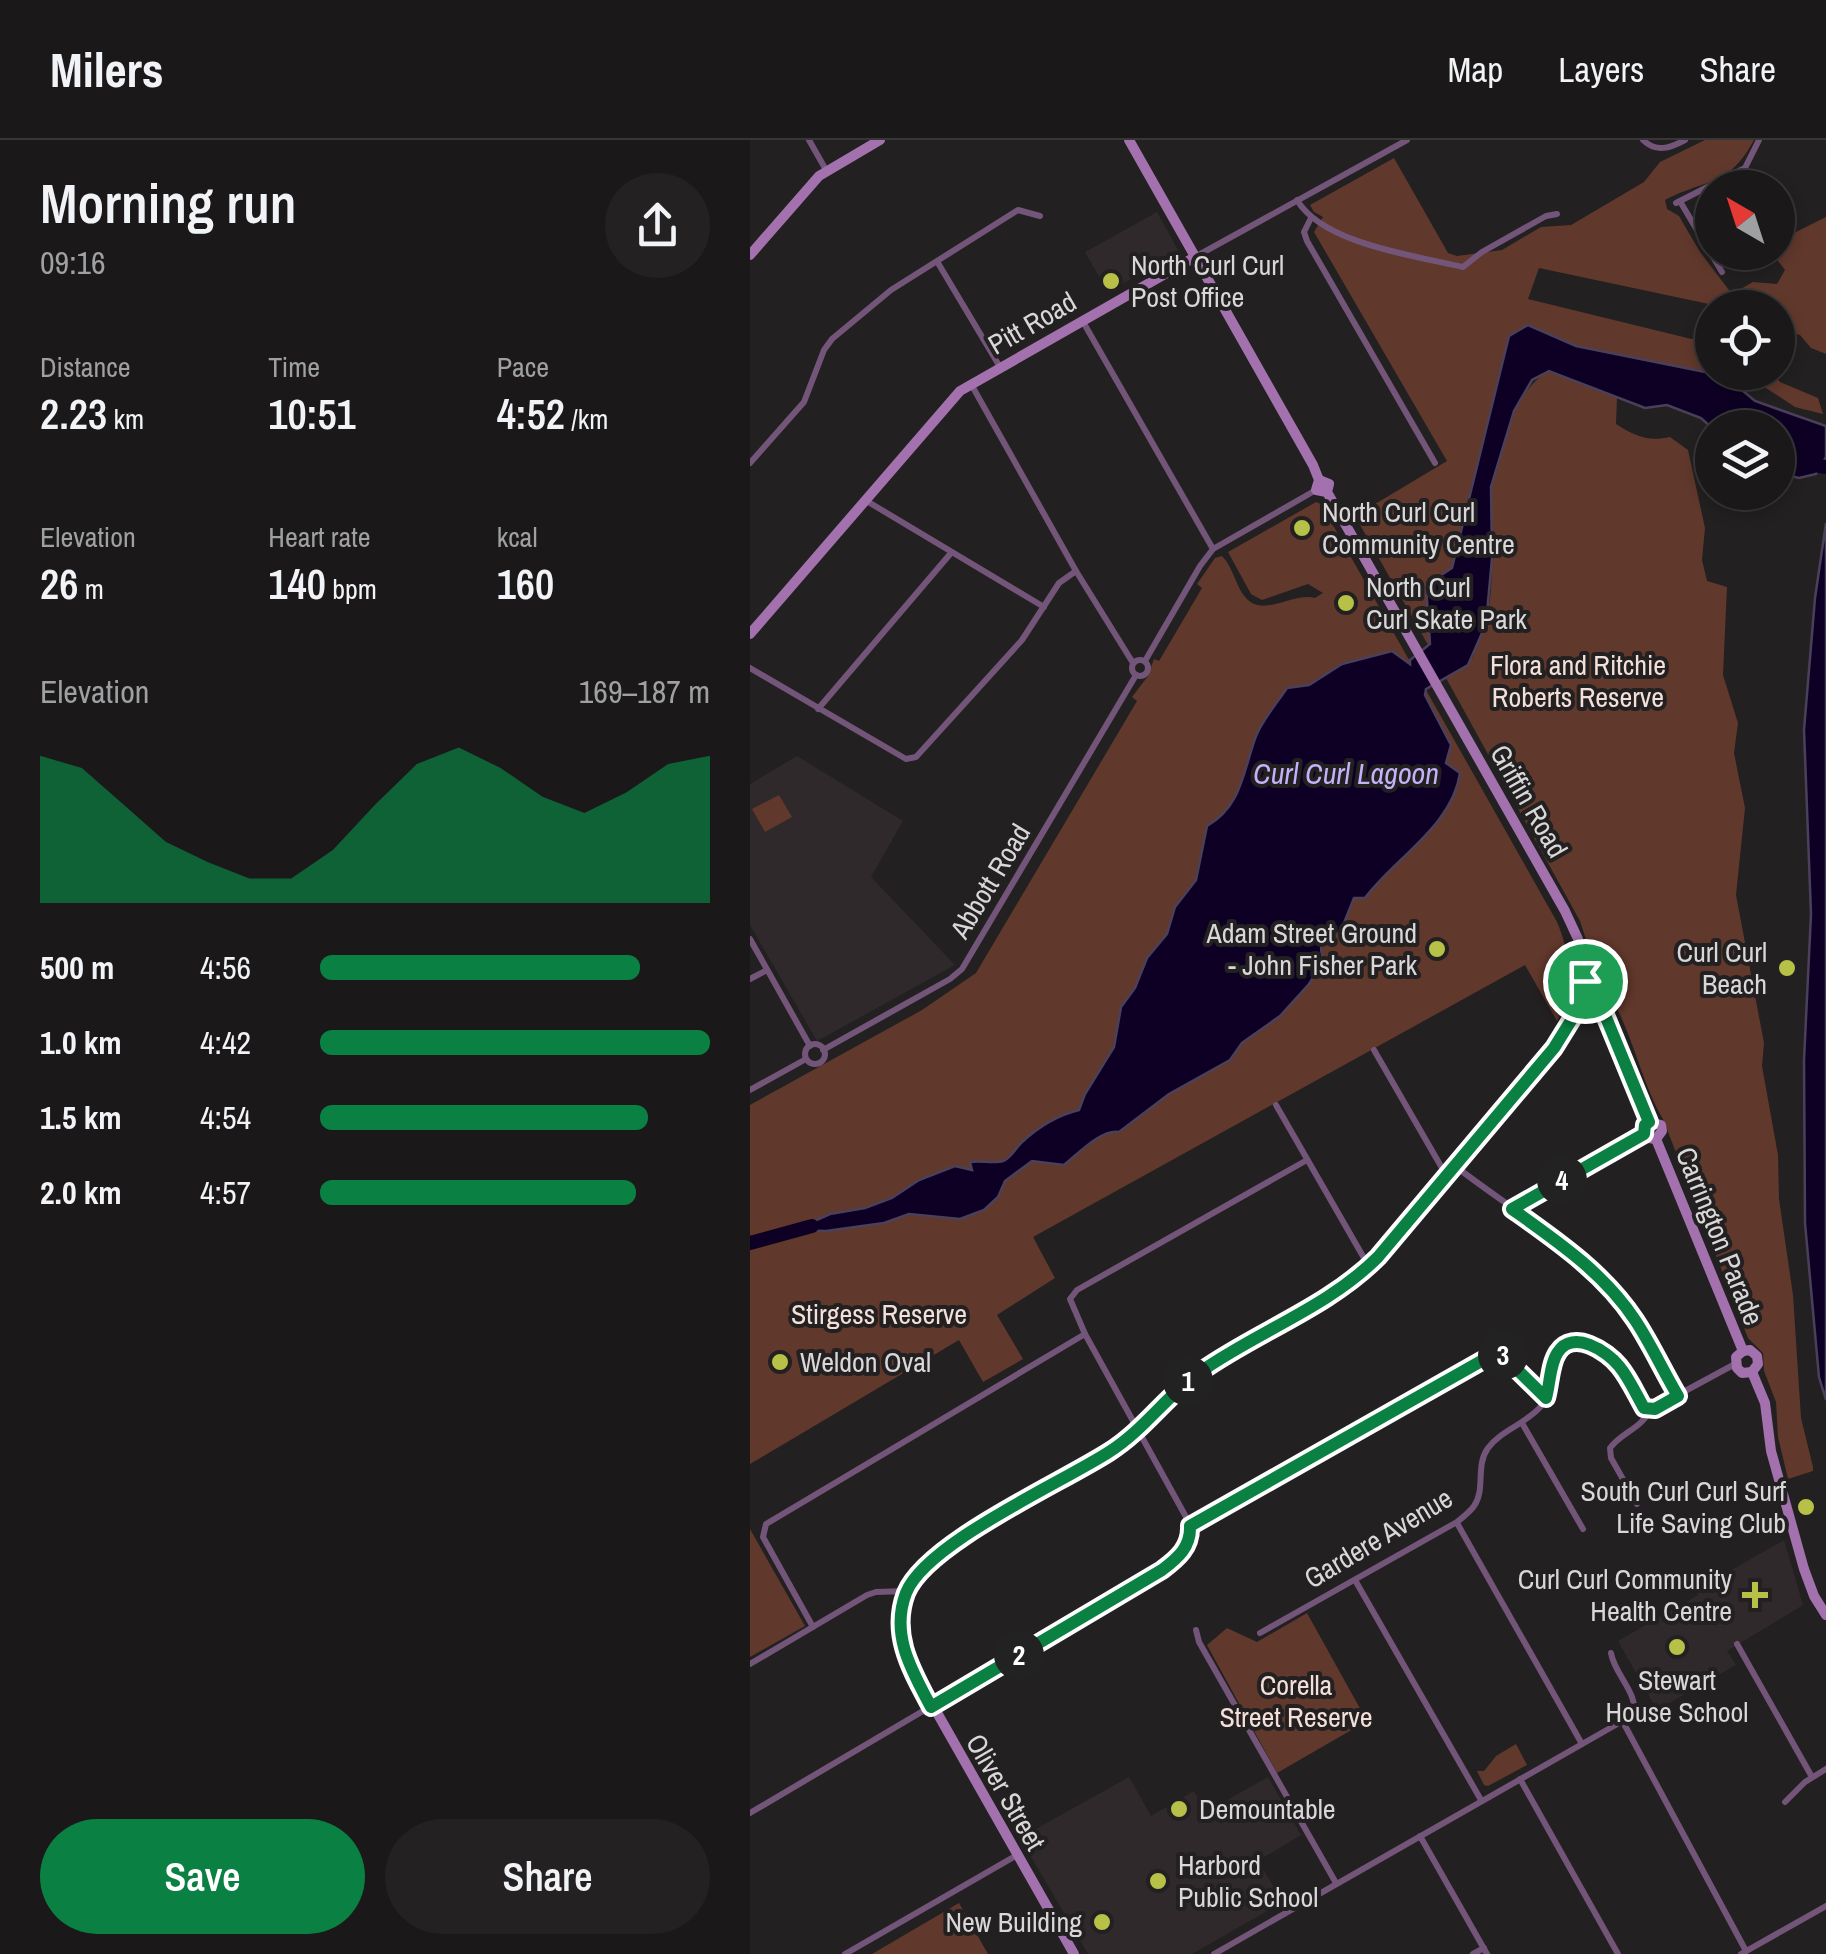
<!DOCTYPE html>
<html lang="en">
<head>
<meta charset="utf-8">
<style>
  :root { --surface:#1a1819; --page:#232122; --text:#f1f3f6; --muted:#9fa0a2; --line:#383738; --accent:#0b8043 }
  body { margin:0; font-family:"Archivo Narrow",sans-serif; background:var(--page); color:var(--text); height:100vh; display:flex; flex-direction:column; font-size:38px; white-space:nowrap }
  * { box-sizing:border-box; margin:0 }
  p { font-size:32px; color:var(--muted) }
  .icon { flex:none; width:55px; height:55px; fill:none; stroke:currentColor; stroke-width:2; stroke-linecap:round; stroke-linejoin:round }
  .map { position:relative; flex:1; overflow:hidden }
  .details { display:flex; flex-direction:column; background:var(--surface); width:750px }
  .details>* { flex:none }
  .needle { width:65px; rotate:321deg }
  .fabs { position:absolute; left:945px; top:30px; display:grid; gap:20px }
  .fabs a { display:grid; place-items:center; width:100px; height:100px; border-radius:50%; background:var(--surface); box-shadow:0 5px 15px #0003,0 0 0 2px var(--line); font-size:50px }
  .pin { position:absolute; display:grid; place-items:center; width:85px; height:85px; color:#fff; margin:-42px; border:5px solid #fff; border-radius:50%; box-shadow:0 2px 10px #0007 }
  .km { position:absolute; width:50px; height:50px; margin:-25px; border-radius:50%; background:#222; color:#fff; font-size:28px; line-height:50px; text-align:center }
  .round { display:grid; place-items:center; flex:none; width:105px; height:105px; border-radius:52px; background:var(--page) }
  .head { display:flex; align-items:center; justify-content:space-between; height:170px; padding:0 40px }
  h1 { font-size:55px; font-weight:600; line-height:75px }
  .figures { display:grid; grid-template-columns:repeat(3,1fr); gap:15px; height:170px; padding:10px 40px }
  .figures div { display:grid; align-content:center }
  .figures b { font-size:42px; font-weight:600 }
  .figures small { font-size:28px; font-weight:400 }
  .figures p { font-size:28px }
  .chart { height:280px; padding:20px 40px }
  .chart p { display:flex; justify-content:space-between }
  .chart svg { width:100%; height:180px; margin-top:10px; fill:var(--accent); opacity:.7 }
  .primary-button { display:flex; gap:20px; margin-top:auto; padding:20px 40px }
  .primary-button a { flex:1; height:115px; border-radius:60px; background:var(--accent); color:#fff; font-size:40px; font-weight:600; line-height:115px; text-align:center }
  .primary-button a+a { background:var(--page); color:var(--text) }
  ul { padding:0 40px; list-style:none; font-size:32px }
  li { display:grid; grid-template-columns:160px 120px 1fr; align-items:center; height:75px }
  li i { height:25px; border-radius:12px; background:var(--accent) }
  header { display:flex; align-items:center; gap:60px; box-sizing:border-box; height:140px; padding:0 50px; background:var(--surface); border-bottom:2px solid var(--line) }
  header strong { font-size:48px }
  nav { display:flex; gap:55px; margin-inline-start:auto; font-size:35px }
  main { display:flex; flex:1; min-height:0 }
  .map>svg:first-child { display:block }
</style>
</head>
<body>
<header>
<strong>Milers</strong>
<nav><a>Map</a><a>Layers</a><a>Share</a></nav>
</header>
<main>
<section class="details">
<div class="head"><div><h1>Morning run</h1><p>09:16</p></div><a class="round"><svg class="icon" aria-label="share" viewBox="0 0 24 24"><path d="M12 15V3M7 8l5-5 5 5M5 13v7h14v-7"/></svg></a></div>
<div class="figures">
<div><p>Distance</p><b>2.23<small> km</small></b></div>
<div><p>Time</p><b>10:51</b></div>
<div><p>Pace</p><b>4:52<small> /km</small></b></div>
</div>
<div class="figures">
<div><p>Elevation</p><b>26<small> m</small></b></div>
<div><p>Heart rate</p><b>140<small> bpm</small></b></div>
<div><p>kcal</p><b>160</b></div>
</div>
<div class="chart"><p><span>Elevation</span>169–187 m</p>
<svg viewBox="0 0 160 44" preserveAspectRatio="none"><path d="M0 44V8L10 11L20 20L30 29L40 34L50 38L60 38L70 31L80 20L90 10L100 6L110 11L120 18L130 22L140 17L150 10L160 8V44z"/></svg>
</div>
<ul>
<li><b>500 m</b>4:56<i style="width:82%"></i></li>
<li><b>1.0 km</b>4:42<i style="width:100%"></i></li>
<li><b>1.5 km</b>4:54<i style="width:84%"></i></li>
<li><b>2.0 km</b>4:57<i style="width:81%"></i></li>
</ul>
<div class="primary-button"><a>Save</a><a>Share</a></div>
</section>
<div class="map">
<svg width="1076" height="1814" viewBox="0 0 1076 1814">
  <rect width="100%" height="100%" fill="#222021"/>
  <!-- built -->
  <g fill="#30292c">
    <polygon points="407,72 429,112 358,152 335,112"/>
    <polygon points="47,616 153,681 121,737 205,825 67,901 0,785 0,644"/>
    <polygon points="1034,1400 1053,1465 977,1511 986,1525 907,1570 868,1501 948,1455 947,1450"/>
    <polygon points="379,1637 401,1676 444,1651 456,1672 518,1637 551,1695 508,1721 533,1762 442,1814 338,1814 270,1698"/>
  </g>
  <!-- green -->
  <g fill="#61382c">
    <path d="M955,0H1004C978,48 957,38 915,60L917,69L929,76L950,112L982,154L1003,142L1027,144L1035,130L1022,113L1028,112V101L1076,77V214L1061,208L1050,195L1028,189V168L973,167L789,128L778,159L962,204V232L1022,233L1030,242L1068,258L1073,274L1045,267L1007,242L987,247L974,236L826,206L777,186L759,197L725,332L716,383L678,505L605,376L697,321L564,92L573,77L564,72L560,65L644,18L698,113L707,116L752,110L791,87L821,85L894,42L910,22Z"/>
    <path d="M798,231L867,257L866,284C885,296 898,302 920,297L938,310L955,388L952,420L957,441L977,447L973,535L988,583L984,613L995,668L986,755L1014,903L1012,926L1028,1015L1029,1059L1043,1155L1051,1278L1063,1327V1331L1038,1339L1028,1297L1026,1262L1014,1231L1013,1213L998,1198L913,979C887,936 878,865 841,833L840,812L830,781L696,538L723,518C725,504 733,495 736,482C746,440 740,394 741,352C743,314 766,250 798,231Z"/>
    <path d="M566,362L571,364L807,782C821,815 825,848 807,881L775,825L283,1097L305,1138L247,1175L273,1219L233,1242L209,1200L0,1324V965L172,870L226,833L387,561L382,557L398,536L404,519L409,521L452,448L447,444L465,418L472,416C484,428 485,446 496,458C514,478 543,452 565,458L573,453L558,444L512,460L501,454L478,412Z"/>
    <polygon points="29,655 42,677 15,692 2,669"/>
    <polygon points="0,1389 55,1486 0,1517"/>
    <polygon points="557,1473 617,1581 527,1633 457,1505 477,1488 507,1502"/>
    <polygon points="766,1604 777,1625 738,1646 734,1645 727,1631 734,1631 746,1616"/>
    <polygon points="209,1763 238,1814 122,1814"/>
  </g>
  <!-- water -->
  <g fill="#0e0024" stroke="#4b405a" stroke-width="2.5">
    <path d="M778,185L826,206L975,236L1005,261L1076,286V317L1066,334L1049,338L1028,333V288H962L951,278L917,265L895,268L799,231L782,240L764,271L741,347L742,418L736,484L718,525L676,549L675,555L701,605L696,623L710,633C703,685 645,718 615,758H604L590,793L580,792C570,802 569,808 574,821L559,844L530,876L492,903L480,920L419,954L369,992C351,989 328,1014 314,1025L282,1021L255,1041L248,1057L234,1070L210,1079L159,1074L134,1083L76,1091L44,1090L80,1074L115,1068L142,1058L169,1040L205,1026L222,1030L220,1022C230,1020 244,1024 253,1021C261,1018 265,1009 271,1003C287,988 308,975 329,970L335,954L364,907L371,867L385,848L397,818L417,794L425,767L446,740L457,686C492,666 493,631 506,596C513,579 527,563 537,548L559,545L592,524L642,511L660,524V520L680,504L676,445L702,428L759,196Z"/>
    <polygon points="1076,383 1076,1260 1069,1237 1055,1083 1054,920 1061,774 1054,590 1065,458"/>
  </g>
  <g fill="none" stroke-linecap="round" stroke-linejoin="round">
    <!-- river -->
    <g stroke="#0e0024" stroke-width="14">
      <polyline points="1028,313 1053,323 1076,327"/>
      <polyline points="0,1103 62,1086"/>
    </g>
    <!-- street -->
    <g stroke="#74557a" stroke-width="6">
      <polyline points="59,0 76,30"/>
      <path d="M893,0C906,13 920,8 935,0"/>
      <path d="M547,60C573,104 666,116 713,127L732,112L796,76L807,74"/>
      <polyline points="926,63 995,28 1009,0"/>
      <polyline points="931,63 972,132"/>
      <polyline points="561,78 554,92 557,101 685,323"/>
      <polyline points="445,117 657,0"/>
      <polyline points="188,123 250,227"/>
      <polyline points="332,180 463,409"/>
      <polyline points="221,244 326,431 383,523"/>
      <polyline points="0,323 54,262 74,210 82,199 141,150 268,70 290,76"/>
      <polyline points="115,360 294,467"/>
      <circle cx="390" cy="528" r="8"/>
      <polyline points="395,521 450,426 463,409 566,350"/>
      <polyline points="0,528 156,619 166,617 272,500 309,443 326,431"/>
      <polyline points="68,569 201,413"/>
      <polyline points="0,799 60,906"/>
      <polyline points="0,839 17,830"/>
      <circle cx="65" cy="914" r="10"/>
      <polyline points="73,910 200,839 212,829 386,535"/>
      <polyline points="624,910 696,1035"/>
      <polyline points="0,950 56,919"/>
      <polyline points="526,965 618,1125"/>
      <path d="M705,1026C766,1073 836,1112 882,1175C900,1200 912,1230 928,1256"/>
      <polyline points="762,1069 894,994"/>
      <polyline points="772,1283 833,1389"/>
      <path d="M887,1364L861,1318L860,1308C872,1292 891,1289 900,1270"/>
      <polyline points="707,1383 832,1604"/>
      <polyline points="441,1386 335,1194 320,1159 327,1150 557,1020"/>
      <polyline points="441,1386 741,1215 750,1213 795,1258"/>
      <polyline points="605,1440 731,1660"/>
      <polyline points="63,1487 13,1397 16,1384 335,1194"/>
      <polyline points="446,1490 449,1502 586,1743"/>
      <path d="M510,1493L707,1382C712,1378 720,1372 724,1366C736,1349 725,1326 738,1308C751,1290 778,1283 792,1265C804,1250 797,1229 806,1213C809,1207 818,1202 825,1202C859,1199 880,1244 894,1268L900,1270L985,1224"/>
      <polyline points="987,1504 1062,1637"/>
      <polyline points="0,1524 117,1455 126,1452 157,1451"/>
      <polyline points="873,1582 996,1811"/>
      <polyline points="770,1639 868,1814"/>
      <polyline points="1035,1662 1055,1642 1076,1629"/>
      <path d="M0,1673L412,1430C428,1419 441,1407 441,1386"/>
      <polyline points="670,1696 737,1814"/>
      <polyline points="95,1814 267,1715"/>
      <path d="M464,1814L883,1575C890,1555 864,1534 861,1513"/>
      <polyline points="723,1814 734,1808"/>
      <polyline points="991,1814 1076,1766"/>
    </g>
    <!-- secondary -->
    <g stroke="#a371ad" stroke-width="10">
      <polyline points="379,0 563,325 569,340 566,350 577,352"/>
      <polyline points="0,115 69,36 130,0"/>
      <polyline points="569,340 579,344 577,352 815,771 828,799 835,841"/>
      <polyline points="0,494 210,251 445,117"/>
      <polyline points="835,841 843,842 849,847 848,858 899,982"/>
      <polyline points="899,982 911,985 912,991 906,999"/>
      <polyline points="899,982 894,988 898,998 906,999"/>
      <polyline points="906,999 993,1211"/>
      <polyline points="993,1211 986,1217 987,1228 992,1233 1002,1232"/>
      <polyline points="993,1211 1000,1210 1007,1216 1008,1224 1002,1232"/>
      <polyline points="1002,1232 1015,1263 1021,1311 1054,1429 1064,1456 1076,1475"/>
      <path d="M324,1814L156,1518C142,1474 158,1436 194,1409L360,1312L387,1290L445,1235L588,1151L628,1117L804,908L832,861"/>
    </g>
  </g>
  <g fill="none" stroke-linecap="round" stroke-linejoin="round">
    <!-- route casing -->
    <g stroke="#fff" stroke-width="20">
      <path id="route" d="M835,841L843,842L849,847L848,858L899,982L895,985L894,994L762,1069C807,1101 854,1133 885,1180C901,1204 913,1231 928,1256L905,1269L894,1268C886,1254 879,1238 869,1226C857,1211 823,1189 808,1212C800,1223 800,1244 796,1258L750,1213L742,1215L440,1386C441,1407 428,1418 412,1430L181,1567C162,1531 140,1495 156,1453C176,1403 311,1343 359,1312C394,1290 417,1255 450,1232C508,1191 577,1168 628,1117L804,908L830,866L828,848Z"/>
    </g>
    <!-- route -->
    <use href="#route" stroke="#0b8043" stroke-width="12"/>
  </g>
  <!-- markers -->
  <g fill="#b8c147" stroke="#222021" stroke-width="4">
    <circle cx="361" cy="141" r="10"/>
    <circle cx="552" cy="388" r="10"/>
    <circle cx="596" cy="463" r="10"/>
    <circle cx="687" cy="809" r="10"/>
    <circle cx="1037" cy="828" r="10"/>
    <circle cx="30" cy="1222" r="10"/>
    <circle cx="1056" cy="1367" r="10"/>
    <path d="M1000 1440h10v10h10v10h-10v10h-10v-10h-10v-10h10z"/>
    <circle cx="927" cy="1507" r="10"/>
    <circle cx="429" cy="1669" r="10"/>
    <circle cx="408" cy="1741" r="10"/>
    <circle cx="352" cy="1782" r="10"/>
  </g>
  <g text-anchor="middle" stroke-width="8" stroke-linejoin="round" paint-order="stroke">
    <!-- poi labels -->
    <g font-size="28" fill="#d9d7d8" stroke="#222021" text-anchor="start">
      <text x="381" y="135">North Curl Curl<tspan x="381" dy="32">Post Office</tspan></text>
      <text x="572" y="382">North Curl Curl<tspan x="572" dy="32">Community Centre</tspan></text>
      <text x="616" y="457">North Curl<tspan x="616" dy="32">Curl Skate Park</tspan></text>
      <text x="667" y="803" text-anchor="end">Adam Street Ground<tspan x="667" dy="32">- John Fisher Park</tspan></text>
      <text x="1017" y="822" text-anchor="end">Curl Curl<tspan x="1017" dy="32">Beach</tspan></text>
      <text x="50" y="1232">Weldon Oval</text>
      <text x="1036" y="1361" text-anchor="end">South Curl Curl Surf<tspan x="1036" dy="32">Life Saving Club</tspan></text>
      <text x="982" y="1449" text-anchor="end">Curl Curl Community<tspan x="982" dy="32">Health Centre</tspan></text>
      <text x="927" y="1550" text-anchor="middle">Stewart<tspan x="927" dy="32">House School</tspan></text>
      <text x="449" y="1679">Demountable</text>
      <text x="428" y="1735">Harbord<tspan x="428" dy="32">Public School</tspan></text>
      <text x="332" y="1792" text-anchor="end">New Building</text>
    </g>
    <!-- street labels -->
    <g font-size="28" fill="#d9d7d8" stroke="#222021">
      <text transform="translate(282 183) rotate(-30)" y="10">Pitt Road</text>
      <text transform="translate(779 661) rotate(60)" y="10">Griffin Road</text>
      <text transform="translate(240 741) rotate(-59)" y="10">Abbott Road</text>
      <text transform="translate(970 1096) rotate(68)" y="10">Carrington Parade</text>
      <text transform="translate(628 1398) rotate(-31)" y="10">Gardere Avenue</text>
      <text transform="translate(256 1652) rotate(60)" y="10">Oliver Street</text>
    </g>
    <!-- park labels -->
    <g font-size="28" fill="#f4dfd9" stroke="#222021">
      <text x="828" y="535">Flora and Ritchie<tspan x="828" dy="32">Roberts Reserve</tspan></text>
      <text x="129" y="1184">Stirgess Reserve</text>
      <text x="546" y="1555">Corella<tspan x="546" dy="32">Street Reserve</tspan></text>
    </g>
    <!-- water labels -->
    <g font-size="30" font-style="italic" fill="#c4b2f8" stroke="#222021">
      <text x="596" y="644">Curl Curl Lagoon</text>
    </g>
  </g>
</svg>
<div class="fabs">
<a><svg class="needle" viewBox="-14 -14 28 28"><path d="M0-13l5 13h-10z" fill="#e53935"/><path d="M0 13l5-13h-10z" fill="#9fa0a2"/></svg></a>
<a><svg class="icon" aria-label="locate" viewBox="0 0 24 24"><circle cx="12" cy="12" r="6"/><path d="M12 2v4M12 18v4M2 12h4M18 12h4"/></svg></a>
<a><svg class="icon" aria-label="layers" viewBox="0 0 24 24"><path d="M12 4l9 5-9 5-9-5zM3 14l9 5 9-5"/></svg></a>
</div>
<div class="pin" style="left:835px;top:841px;background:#1e9e55"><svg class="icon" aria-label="arrive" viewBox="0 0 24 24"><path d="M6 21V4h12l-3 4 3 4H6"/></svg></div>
<b class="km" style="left:438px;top:1241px">1</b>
<b class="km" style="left:269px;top:1515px">2</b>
<b class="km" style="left:753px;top:1215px">3</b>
<b class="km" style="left:812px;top:1040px">4</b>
</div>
</main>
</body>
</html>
